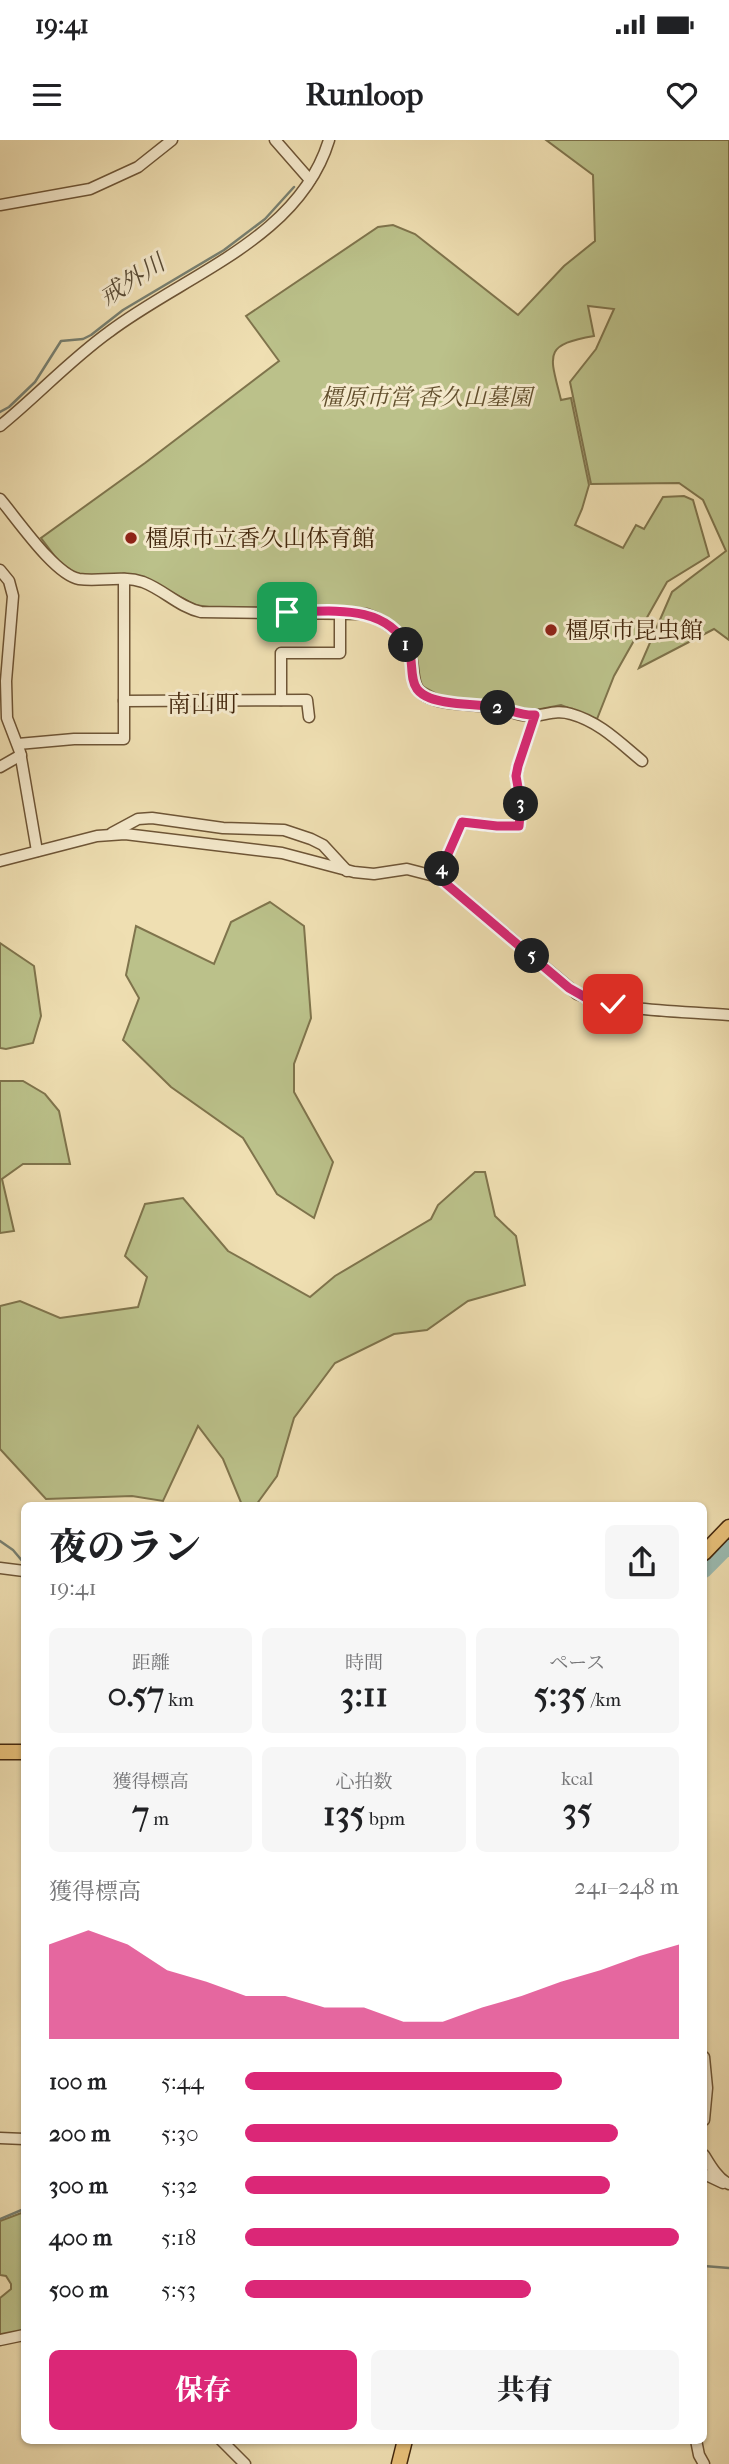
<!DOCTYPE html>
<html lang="ja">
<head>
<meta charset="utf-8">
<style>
  :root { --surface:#fff; --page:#f6f6f6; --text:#202124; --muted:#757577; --accent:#db2777 }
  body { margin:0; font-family:"IM FELL French Canon","Noto Serif JP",serif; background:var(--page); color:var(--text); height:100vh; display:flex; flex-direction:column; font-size:26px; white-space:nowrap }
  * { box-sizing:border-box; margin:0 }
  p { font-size:23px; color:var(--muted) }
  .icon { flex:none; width:38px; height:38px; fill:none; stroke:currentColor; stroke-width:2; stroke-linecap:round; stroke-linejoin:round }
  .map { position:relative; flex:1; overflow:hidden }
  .details { position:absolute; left:21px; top:1362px; width:686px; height:942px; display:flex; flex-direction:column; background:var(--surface); border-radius:10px; box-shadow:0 2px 5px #0004 }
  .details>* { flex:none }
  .pin { position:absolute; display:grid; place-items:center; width:60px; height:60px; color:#fff; margin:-30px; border-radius:14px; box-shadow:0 4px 10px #0006 }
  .km { position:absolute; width:35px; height:35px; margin:-18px; border-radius:50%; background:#222; color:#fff; font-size:19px; line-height:35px; text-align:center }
  .round { display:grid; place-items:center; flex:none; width:74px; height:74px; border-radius:10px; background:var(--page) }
  .headline { display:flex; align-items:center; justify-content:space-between; height:119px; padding:0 28px }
  h1 { font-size:38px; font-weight:800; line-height:52px }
  .figures { display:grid; grid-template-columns:repeat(3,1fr); gap:10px; height:119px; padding:7px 28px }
  .figures div { display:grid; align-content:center; border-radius:10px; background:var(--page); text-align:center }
  .figures b { font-size:35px; font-weight:800 }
  .figures small { font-size:19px; font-weight:400 }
  .figures p { font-size:19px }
  .chart { height:196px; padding:14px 28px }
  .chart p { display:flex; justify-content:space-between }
  .chart svg { width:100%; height:126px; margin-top:7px; fill:var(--accent); opacity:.7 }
  .primary-button { display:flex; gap:14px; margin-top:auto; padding:14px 28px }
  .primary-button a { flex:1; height:80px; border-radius:10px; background:var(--accent); color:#fff; font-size:28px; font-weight:800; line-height:80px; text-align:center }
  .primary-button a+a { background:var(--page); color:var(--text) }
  ul { padding:0 28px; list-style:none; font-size:23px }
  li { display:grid; grid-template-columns:112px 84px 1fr; align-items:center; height:52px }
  li i { height:18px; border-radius:9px; background:var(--accent) }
  .status { display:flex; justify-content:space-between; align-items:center; height:49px; padding:0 35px; background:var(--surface); direction:ltr }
  .status svg { height:19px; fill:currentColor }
  header { display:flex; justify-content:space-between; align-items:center; height:91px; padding:0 28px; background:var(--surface); font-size:32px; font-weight:800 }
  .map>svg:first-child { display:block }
</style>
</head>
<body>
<div class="status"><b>19:41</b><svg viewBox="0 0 49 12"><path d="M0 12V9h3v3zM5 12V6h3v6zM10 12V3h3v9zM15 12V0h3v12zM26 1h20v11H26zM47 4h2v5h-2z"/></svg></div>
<header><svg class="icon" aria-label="menu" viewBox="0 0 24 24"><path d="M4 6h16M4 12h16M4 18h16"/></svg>Runloop<svg class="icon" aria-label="heart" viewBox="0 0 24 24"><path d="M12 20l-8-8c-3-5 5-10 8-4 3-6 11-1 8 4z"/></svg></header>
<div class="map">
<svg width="729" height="2324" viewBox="0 0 729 2324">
  <rect width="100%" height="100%" fill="#efdfb2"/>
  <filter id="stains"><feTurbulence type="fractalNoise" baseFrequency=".00286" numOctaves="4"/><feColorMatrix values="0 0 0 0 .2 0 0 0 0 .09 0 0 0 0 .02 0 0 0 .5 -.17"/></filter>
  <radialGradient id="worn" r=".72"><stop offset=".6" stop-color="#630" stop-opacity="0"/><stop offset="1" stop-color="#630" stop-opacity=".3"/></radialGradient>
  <!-- green -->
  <g fill="#bbc18a" stroke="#7f744c" stroke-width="2">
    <path d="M546,0H729V500L714,489L639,528L672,452L726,411L703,360L679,343L591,344L570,242L596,209L614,169L588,166L594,196C542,205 550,215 561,260L571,258L589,345L582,369L575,385L623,408L636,385L644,389L663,357L684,356L693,360L709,416L667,442L614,536L597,579L561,565L525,572L442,557L420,545L414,508L381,476L340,467L216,468L195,465L141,436H78L63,427L41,398L145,323L279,221L246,176L378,87L393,85L415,94L518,175L564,126L595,101L593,35Z"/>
    <polygon points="270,762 304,786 311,878 294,924 294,952 333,1022 314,1078 277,1054 243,998 171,947 123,900 139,858 126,835 136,786 214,824 231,782"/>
    <polygon points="0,803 34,826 41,876 33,903 6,909 0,908"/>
    <polygon points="0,941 23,941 45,954 59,971 70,1024 23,1024 2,1039 14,1091 0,1093"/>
    <polygon points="475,1032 485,1032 495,1076 516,1096 525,1145 468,1161 427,1190 394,1194 335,1223 294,1278 277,1336 256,1365 242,1365 223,1319 198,1286 163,1361 132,1356 46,1359 0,1309 0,1166 20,1161 60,1178 138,1167 147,1137 125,1116 145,1064 183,1058 228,1111 310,1157 335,1136 431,1079 438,1065"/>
    <polygon points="24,2072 24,2192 0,2197 0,2158 11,2149 11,2144 6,2136 0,2135 0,2081"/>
  </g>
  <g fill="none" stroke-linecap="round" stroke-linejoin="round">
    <!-- stream -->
    <g stroke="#788071" stroke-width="2.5">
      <polyline points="0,272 9,267 35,242 61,201 83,199 91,195 123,170 224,110 265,79 294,47"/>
      <polyline points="0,1401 13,1410 24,1423"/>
      <polyline points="0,2079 24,2069"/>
      <polyline points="704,2126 729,2128"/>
    </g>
    <!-- river -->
    <polyline stroke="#9bbcb3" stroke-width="16" points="704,1430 729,1405"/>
    <!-- minor casing -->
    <g stroke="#6e5536" stroke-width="13">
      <g id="minor">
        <polyline points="275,0 310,40"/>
        <polyline points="0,65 90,49 138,27 172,0"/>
        <path d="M0,286C37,256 70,220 109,192C184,135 299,99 329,0"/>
        <path d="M0,359C17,379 55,435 79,439C100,442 122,435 143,442C164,450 179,467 201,472L366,474C384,480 402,493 409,511C417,528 408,549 429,558C449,566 476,564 498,568C508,570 518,576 529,576C544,576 556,569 571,574C600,582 620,603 642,621"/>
        <polyline points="0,430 9,441 13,456 6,541 7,578 20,612 37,711"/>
        <polyline points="281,560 281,513 340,513 340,472"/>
        <polyline points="124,561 307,560 309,577"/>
        <polyline points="18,604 74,599 124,599 124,439"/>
        <polyline points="0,627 21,615"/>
        <polyline points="112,693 138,679 152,678 223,688 284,690 311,699 323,705 347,731"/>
        <path d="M0,721L97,696L125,694L282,713L354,732L374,734L407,729L438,737L577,854C619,872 683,871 729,875"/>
        <polyline points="438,737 462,682 497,686 519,686 521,664 516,636 518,626 535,575"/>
        <polyline points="0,1428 24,1431"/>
        <polyline points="704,1917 707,1948 704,1980"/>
        <polyline points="0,1998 24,1999"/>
        <path d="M704,2015C710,2025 718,2039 729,2044"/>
        <polyline points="704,2034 723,2043"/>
        <polyline points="0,2200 24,2195"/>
        <polyline points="221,2300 245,2324"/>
        <polyline points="696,2300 699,2315 704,2324"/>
      </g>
    </g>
    <!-- major casing -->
    <g stroke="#43270d" stroke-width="17">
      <g id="major">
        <polyline points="704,1413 729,1387"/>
        <polyline points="0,1612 24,1612"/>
        <polyline points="399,2324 405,2300"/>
      </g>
    </g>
    <!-- minor -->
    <use href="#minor" stroke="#f5eacd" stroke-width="10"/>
    <!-- major -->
    <use href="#major" stroke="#e8c079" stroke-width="14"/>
  </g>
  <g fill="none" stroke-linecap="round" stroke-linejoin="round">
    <!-- route casing -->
    <g stroke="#fff" stroke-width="14">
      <path id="route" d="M287,472C329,472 385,462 408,508C414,520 409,538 417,549C420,553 425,556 430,558C451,566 477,563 499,568C511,570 522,576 535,575L518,626L516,636L521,664L519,686H497L462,682L438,737L569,848L590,860L613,864"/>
    </g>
    <!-- route -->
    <use href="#route" stroke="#db2777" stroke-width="9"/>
  </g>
  <!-- markers -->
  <g fill="#8f2418" stroke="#f5eacd" stroke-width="2.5">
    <circle cx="131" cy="398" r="7"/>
    <circle cx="551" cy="490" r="7"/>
  </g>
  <g text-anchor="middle" stroke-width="6" stroke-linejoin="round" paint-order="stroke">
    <!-- park labels -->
    <g font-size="23" font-style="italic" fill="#614e2c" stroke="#f5eacd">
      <text x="426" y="265">橿原市営 香久山墓園</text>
    </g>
    <!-- poi labels -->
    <g font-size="23" fill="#43270d" stroke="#f5eacd" text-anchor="start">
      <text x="145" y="406">橿原市立香久山体育館</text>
      <text x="565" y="498">橿原市昆虫館</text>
    </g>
    <!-- water labels -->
    <g font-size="24" font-style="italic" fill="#594c36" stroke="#f5eacd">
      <text transform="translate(132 140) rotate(-33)" y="8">戒外川</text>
    </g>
    <!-- neighbourhood labels -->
    <g font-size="24" fill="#43270d" stroke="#f5eacd">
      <text x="203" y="572">南山町</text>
    </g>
  </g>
  <rect width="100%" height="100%" filter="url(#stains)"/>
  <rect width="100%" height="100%" fill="url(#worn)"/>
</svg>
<div class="pin" style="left:287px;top:472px;background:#1e9e55"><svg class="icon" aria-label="arrive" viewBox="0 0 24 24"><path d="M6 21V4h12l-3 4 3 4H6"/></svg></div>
<div class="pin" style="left:613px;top:864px;background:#d93025"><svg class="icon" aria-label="check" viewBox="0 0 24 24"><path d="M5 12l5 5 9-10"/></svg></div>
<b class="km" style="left:406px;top:505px">1</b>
<b class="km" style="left:498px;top:568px">2</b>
<b class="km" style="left:521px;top:664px">3</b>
<b class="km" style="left:442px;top:729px">4</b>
<b class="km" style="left:532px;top:816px">5</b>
<section class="details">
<div class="headline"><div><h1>夜のラン</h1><p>19:41</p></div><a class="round"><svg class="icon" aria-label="share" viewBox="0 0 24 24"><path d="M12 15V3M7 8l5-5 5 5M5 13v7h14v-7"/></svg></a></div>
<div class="figures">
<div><p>距離</p><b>0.57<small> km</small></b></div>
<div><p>時間</p><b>3:11</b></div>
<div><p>ペース</p><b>5:35<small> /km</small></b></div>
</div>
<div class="figures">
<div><p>獲得標高</p><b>7<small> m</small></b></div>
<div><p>心拍数</p><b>135<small> bpm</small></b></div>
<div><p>kcal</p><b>35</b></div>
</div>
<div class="chart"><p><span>獲得標高</span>241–248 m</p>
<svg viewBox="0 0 160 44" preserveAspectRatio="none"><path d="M0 44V11L10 6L20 11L30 20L40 24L50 29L60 29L70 33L80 33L90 38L100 38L110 33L120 29L130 24L140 20L150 15L160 11V44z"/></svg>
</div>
<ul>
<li><b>100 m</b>5:44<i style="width:73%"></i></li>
<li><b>200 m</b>5:30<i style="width:86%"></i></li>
<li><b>300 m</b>5:32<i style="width:84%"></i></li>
<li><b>400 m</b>5:18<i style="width:100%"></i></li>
<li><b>500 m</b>5:53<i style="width:66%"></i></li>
</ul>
<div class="primary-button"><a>保存</a><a>共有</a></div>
</section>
</div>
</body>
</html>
